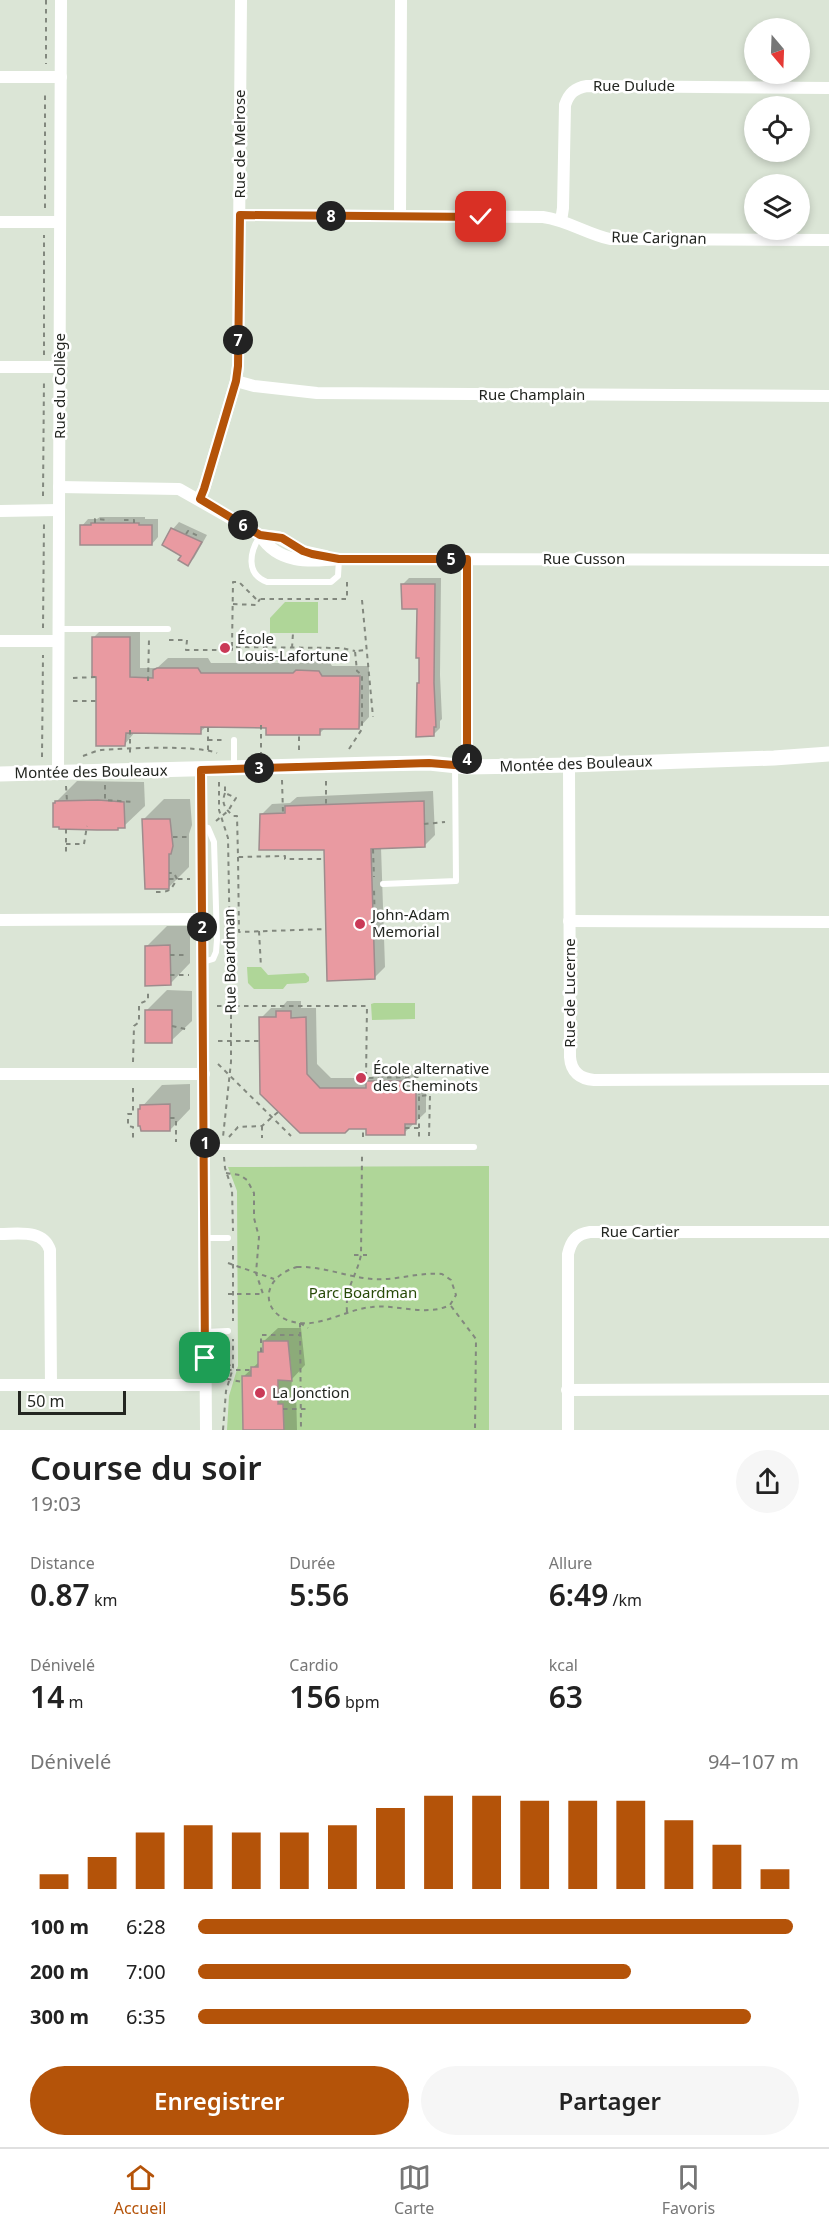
<!DOCTYPE html>
<html lang="fr">
<head>
<meta charset="utf-8">
<style>
  :root { --surface:#fff; --page:#f6f6f6; --text:#222; --muted:#767676; --line:#e0e0e0; --accent:#b45309 }
  body { margin:0; font-family:"Noto Sans",sans-serif; background:var(--page); color:var(--text); height:100vh; display:flex; flex-direction:column; font-size:22px; white-space:nowrap }
  * { box-sizing:border-box; margin:0 }
  p { font-size:20px; color:var(--muted) }
  .icon { flex:none; width:33px; height:33px; fill:none; stroke:currentColor; stroke-width:2; stroke-linecap:round; stroke-linejoin:round }
  .map { position:relative; height:1430px; overflow:hidden }
  .sheet { display:flex; flex-direction:column; background:var(--surface); flex:1 }
  .sheet>* { flex:none }
  .needle { width:39px; rotate:161deg }
  .fabs { position:absolute; left:744px; top:18px; display:grid; gap:12px }
  .fabs a { display:grid; place-items:center; width:66px; height:66px; border-radius:50%; background:var(--surface); box-shadow:0 3px 9px #0003; font-size:30px }
  .scale { position:absolute; left:18px; bottom:15px; width:108px; box-sizing:border-box; padding-left:6px; border:3px solid #232621; border-top:0; font-size:16px; line-height:21px; white-space:nowrap; color:#232621; -webkit-text-stroke:4px #fff; paint-order:stroke }
  .pin { position:absolute; display:grid; place-items:center; width:51px; height:51px; color:#fff; margin:-26px; border-radius:12px; box-shadow:0 3px 9px #0006 }
  .km { position:absolute; width:30px; height:30px; margin:-15px; border-radius:50%; background:#222; color:#fff; font-size:16px; line-height:30px; text-align:center }
  .round { display:grid; place-items:center; flex:none; width:63px; height:63px; border-radius:32px; background:var(--page) }
  .overview { display:flex; align-items:center; justify-content:space-between; height:102px; padding:0 30px }
  h1 { font-size:33px; font-weight:600; line-height:45px }
  .metrics { display:grid; grid-template-columns:repeat(3,1fr); gap:9px; height:102px; padding:6px 30px }
  .metrics div { display:grid; align-content:center }
  .metrics b { font-size:30px; font-weight:600 }
  .metrics small { font-size:16px; font-weight:400 }
  .metrics p { font-size:16px }
  .chart { height:168px; padding:12px 30px }
  .chart p { display:flex; justify-content:space-between }
  .chart svg { width:100%; height:108px; margin-top:6px; stroke:var(--accent); stroke-width:6 }
  .cta { display:flex; gap:12px; margin-top:auto; padding:12px 30px }
  .cta a { flex:1; height:69px; border-radius:36px; background:var(--accent); color:#fff; font-size:24px; font-weight:600; line-height:69px; text-align:center }
  .cta a+a { background:var(--page); color:var(--text) }
  ul { padding:0 30px; list-style:none; font-size:20px }
  li { display:grid; grid-template-columns:96px 72px 1fr; align-items:center; height:45px }
  li i { height:15px; border-radius:8px; background:var(--accent) }
  .tab-bar { display:flex; justify-content:space-around; align-items:center; height:84px; border-top:2px solid var(--line); background:var(--surface); font-size:16px; color:var(--muted) }
  .tab-bar a { display:grid; justify-items:center; gap:3px }
  .tab-bar .on { color:var(--accent) }
  .map>svg:first-child { display:block }
</style>
</head>
<body>
<div class="map">
<svg width="829" height="1430" viewBox="0 0 829 1430">
  <rect width="100%" height="100%" fill="#dbe5d6"/>
  <!-- green -->
  <g fill="#afd698">
    <polygon points="285,602 318,602 318,633 270,633 270,618"/>
    <polygon points="247,967 261,967 268,975 305,973 309,977 309,981 306,983 287,984 283,989 254,989 248,983"/>
    <polygon points="374,1003 415,1003 415,1019 372,1020 371,1004"/>
    <polygon points="489,1166 489,1430 227,1430 229,1396 238,1366 237,1191 228,1167"/>
  </g>
  <!-- shadow -->
  <g fill="#0003">
    <polygon points="100,517 145,517 145,519 158,519 158,537 152,544 82,526 88,519 97,519"/>
    <polygon points="179,522 207,535 194,558 188,564 173,529"/>
    <polygon points="409,578 441,578 440,675 442,719 440,721 440,728 433,735 420,656 418,607 402,585"/>
    <polygon points="104,627 140,627 140,668 157,668 168,658 208,658 211,663 304,663 307,660 329,661 332,666 369,666 369,717 359,728 325,728 319,734 268,726 207,726 200,732 135,732 125,744 97,675 94,637"/>
    <polygon points="77,781 144,782 145,806 124,826 54,804"/>
    <polygon points="433,791 435,835 424,846 381,847 385,967 374,978 325,849 262,814 272,804 290,803 297,797"/>
    <polygon points="164,799 190,799 192,825 189,834 189,867 169,887 144,819"/>
    <polygon points="167,926 190,926 190,963 170,984 146,947"/>
    <polygon points="167,990 192,991 192,1021 171,1041 146,1011"/>
    <polygon points="287,1001 301,1001 301,1008 316,1008 317,1064 331,1078 372,1078 378,1071 415,1071 415,1082 426,1082 426,1112 404,1133 367,1127 349,1127 261,1018 271,1008 281,1008"/>
    <polygon points="190,1084 190,1109 170,1130 139,1110 162,1085"/>
    <polygon points="278,1328 301,1328 305,1365 292,1379 291,1390 296,1391 297,1430 254,1430 244,1376 260,1361 260,1352 264,1348 264,1341"/>
  </g>
  <!-- building -->
  <g fill="#e99aa1" stroke="#9e8c8d" stroke-width="1.5">
    <polygon points="91,523 139,523 139,525 152,525 152,545 80,545 80,525 91,525"/>
    <polygon points="171,528 202,542 188,566 178,560 181,556 162,545"/>
    <polygon points="401,584 435,584 434,683 436,727 434,727 434,736 416,737 417,683 419,683 419,658 416,658 417,609 402,609"/>
    <polygon points="92,637 130,637 130,677 153,678 153,670 157,668 198,668 201,673 293,673 296,670 319,671 322,676 360,676 359,729 320,729 320,735 266,735 266,728 201,727 201,734 126,733 125,746 96,746 96,677 92,677"/>
    <polygon points="98,800 124,802 125,828 118,828 118,830 97,830 59,829 59,827 53,827 53,803 55,803 55,801"/>
    <polygon points="424,801 425,847 371,849 375,979 327,981 324,850 259,850 260,814 285,813 285,806"/>
    <polygon points="142,819 170,819 173,846 171,854 169,854 169,889 145,889"/>
    <polygon points="170,945 171,985 145,986 145,946"/>
    <rect x="145" y="1010" width="27" height="33"/>
    <polygon points="276,1011 291,1011 291,1018 306,1017 307,1074 320,1088 366,1088 366,1081 405,1081 405,1092 416,1092 416,1124 405,1124 405,1135 366,1135 366,1129 349,1129 345,1133 300,1133 260,1094 259,1017 276,1017"/>
    <polygon points="170,1104 170,1131 141,1131 140,1126 138,1126 138,1109 140,1109 140,1105"/>
    <polygon points="263,1341 288,1341 292,1381 278,1380 278,1404 283,1404 284,1430 243,1430 242,1376 251,1376 251,1367 258,1367 258,1352 263,1352"/>
  </g>
  <g fill="none" stroke-linecap="round" stroke-linejoin="round">
    <!-- path -->
    <g stroke="#82887e" stroke-width="2" stroke-dasharray="4.5 4.5" stroke-linecap="butt">
      <polyline points="46,0 46,64"/>
      <polyline points="45,208 45,91"/>
      <polyline points="44,355 44,235"/>
      <polyline points="43,496 44,379"/>
      <polyline points="124,520 134,520 134,523"/>
      <polyline points="95,523 95,519 109,520"/>
      <polyline points="186,534 188,531 200,537"/>
      <polyline points="347,582 347,599 256,599 239,582 233,582 232,647 342,648 355,651"/>
      <polyline points="362,600 373,717"/>
      <polyline points="233,604 256,605 260,599"/>
      <polyline points="43,628 44,523"/>
      <polyline points="169,640 187,640 186,650 232,650 232,647"/>
      <polyline points="292,648 293,633"/>
      <polyline points="73,678 96,677"/>
      <polyline points="148,681 149,639"/>
      <polyline points="73,701 96,701"/>
      <polyline points="261,725 261,753"/>
      <polyline points="130,730 130,755"/>
      <polyline points="208,740 225,740"/>
      <polyline points="349,749 362,729 362,675 357,671 355,651 366,650"/>
      <polyline points="208,750 208,725"/>
      <polyline points="299,750 299,735"/>
      <path d="M83,756C89,754 95,751 101,750C125,748 197,745 217,753"/>
      <polyline points="42,757 43,655"/>
      <polyline points="282,780 283,813"/>
      <polyline points="326,781 326,805"/>
      <polyline points="219,782 219,810 228,838 231,1006 231,1062 223,1137"/>
      <polyline points="105,785 105,800 133,802"/>
      <polyline points="66,786 67,801"/>
      <path d="M225,793C221,804 225,808 233,816H237L238,857L285,856V859H324"/>
      <polyline points="216,821 228,811 236,798 225,793 225,784"/>
      <polyline points="424,824 445,822"/>
      <polyline points="66,829 66,852"/>
      <polyline points="173,837 188,837"/>
      <polyline points="66,844 84,844 87,826"/>
      <polyline points="373,849 374,877"/>
      <polyline points="238,857 239,932 326,929"/>
      <polyline points="169,879 190,879"/>
      <path d="M156,892C170,892 170,891 177,879L174,873H169"/>
      <polyline points="373,928 375,929 374,889"/>
      <polyline points="259,931 261,967"/>
      <polyline points="170,955 188,955"/>
      <polyline points="170,975 189,975"/>
      <polyline points="217,1006 367,1006 366,1078 419,1077 419,1096 430,1095 429,1136"/>
      <polyline points="172,1026 189,1030"/>
      <polyline points="218,1041 259,1041"/>
      <polyline points="133,1062 134,1026 139,1022 139,1004 148,1000 148,992"/>
      <polyline points="218,1064 291,1136"/>
      <polyline points="133,1088 133,1114 128,1114 128,1126 133,1127 133,1142"/>
      <polyline points="170,1118 176,1118 176,1142"/>
      <polyline points="262,1126 262,1138"/>
      <polyline points="405,1128 419,1128 419,1138"/>
      <polyline points="419,1128 419,1096"/>
      <polyline points="229,1137 238,1127 262,1126 278,1112"/>
      <polyline points="363,1137 363,1129"/>
      <polyline points="224,1157 225,1168 232,1189 233,1231"/>
      <polyline points="226,1173 240,1175 247,1180 254,1193 254,1218 259,1237 256,1273 263,1294"/>
      <polyline points="233,1246 233,1321"/>
      <polyline points="354,1255 367,1255"/>
      <polyline points="228,1263 274,1279"/>
      <path d="M297,1267C323,1266 347,1277 372,1279C395,1281 418,1272 442,1274L451,1280L456,1295L450,1305C426,1317 397,1304 372,1307C348,1309 323,1326 299,1323C260,1318 258,1278 297,1267Z"/>
      <polyline points="228,1294 264,1294"/>
      <polyline points="451,1306 476,1339 475,1430"/>
      <path d="M347,1312C345,1287 356,1278 361,1255L362,1156"/>
      <polyline points="300,1323 301,1430"/>
      <polyline points="300,1323 308,1328"/>
      <polyline points="261,1352 261,1335 300,1335"/>
      <polyline points="228,1362 232,1370"/>
      <polyline points="218,1370 251,1370"/>
      <polyline points="218,1377 242,1382"/>
      <polyline points="283,1409 307,1409"/>
      <polyline points="223,1430 226,1391 233,1368 233,1339"/>
    </g>
    <!-- service -->
    <g stroke="#fff" stroke-width="6">
      <path d="M260,536C250,551 245,574 267,582H331L338,576L339,559"/>
      <polyline points="58,629 168,629"/>
      <polyline points="234,740 234,768"/>
      <polyline points="201,826 208,828 214,842 217,940 216,952 213,959 203,962"/>
      <polyline points="383,884 456,881 455,766"/>
      <polyline points="205,1147 474,1147"/>
      <polyline points="205,1238 228,1238"/>
      <polyline points="205,1332 228,1331"/>
    </g>
    <!-- minor -->
    <g stroke="#fff" stroke-width="12">
      <polyline points="0,77 61,77"/>
      <path d="M240,215L543,217C567,220 587,234 610,239L829,240"/>
      <polyline points="400,216 401,0"/>
      <path d="M561,221L563,208L565,105C569,93 575,88 587,86L829,88"/>
      <polyline points="0,222 60,222"/>
      <polyline points="0,367 60,367"/>
      <polyline points="236,381 254,386 317,393 829,396"/>
      <path d="M59,487L179,489L260,535C278,564 309,562 339,559L829,560"/>
      <polyline points="199,499 204,489 236,381 238,366 241,0"/>
      <polyline points="0,511 58,510"/>
      <polyline points="260,535 278,537 303,551 326,556"/>
      <polyline points="0,641 58,641"/>
      <path d="M569,765L570,1057C571,1072 580,1079 594,1080L829,1079"/>
      <polyline points="467,767 467,559"/>
      <polyline points="201,769 206,1430"/>
      <polyline points="58,772 61,0"/>
      <polyline points="0,920 202,919"/>
      <polyline points="569,921 829,922"/>
      <polyline points="0,1074 204,1074"/>
      <path d="M0,1234C19,1234 43,1229 50,1250L51,1385"/>
      <polyline points="0,1385 205,1385"/>
      <polyline points="567,1390 829,1389"/>
      <path d="M568,1430V1254C571,1241 576,1234 590,1232H829"/>
    </g>
    <!-- tertiary -->
    <polyline stroke="#fff" stroke-width="15" points="0,774 374,764 429,763 467,767 569,765 774,758 829,754"/>
  </g>
  <g fill="none" stroke-linecap="round" stroke-linejoin="round">
    <!-- route casing -->
    <g stroke="#fff" stroke-width="12">
      <polyline id="route" points="205,1358 201,770 429,763 467,766 467,559 339,559 312,554 303,551 282,538 260,535 200,499 204,489 236,381 238,366 240,215 481,217"/>
    </g>
    <!-- route -->
    <use href="#route" stroke="#b45309" stroke-width="8"/>
  </g>
  <!-- markers -->
  <g fill="#ca3a57" stroke="#fff" stroke-width="2">
    <circle cx="225" cy="648" r="6"/>
    <circle cx="360" cy="924" r="6"/>
    <circle cx="361" cy="1078" r="6"/>
    <circle cx="260" cy="1393" r="6"/>
  </g>
  <g text-anchor="middle" stroke-width="5" stroke-linejoin="round" paint-order="stroke">
    <!-- street labels -->
    <g font-size="15" fill="#232621" stroke="#fff">
      <text x="634" y="91">Rue Dulude</text>
      <text transform="translate(240 144) rotate(-90)" y="5">Rue de Melrose</text>
      <text transform="translate(659 238) rotate(1)" y="5">Rue Carignan</text>
      <text transform="translate(60 386) rotate(-90)" y="5">Rue du Collège</text>
      <text x="532" y="400">Rue Champlain</text>
      <text x="584" y="564">Rue Cusson</text>
      <text transform="translate(576 764) rotate(-2)" y="5">Montée des Bouleaux</text>
      <text transform="translate(91 772) rotate(-1)" y="5">Montée des Bouleaux</text>
      <text transform="translate(230 961) rotate(-91)" y="5">Rue Boardman</text>
      <text transform="translate(570 993) rotate(-90)" y="5">Rue de Lucerne</text>
      <text x="640" y="1237">Rue Cartier</text>
    </g>
    <!-- poi labels -->
    <g font-size="15" fill="#232621" stroke="#fff" text-anchor="start">
      <text x="237" y="644">École<tspan x="237" dy="17">Louis-Lafortune</tspan></text>
      <text x="372" y="920">John-Adam<tspan x="372" dy="17">Memorial</tspan></text>
      <text x="373" y="1074">École alternative<tspan x="373" dy="17">des Cheminots</tspan></text>
      <text x="272" y="1398">La Jonction</text>
    </g>
    <!-- park labels -->
    <g font-size="15" fill="#284a08" stroke="#fff">
      <text x="363" y="1298">Parc Boardman</text>
    </g>
  </g>
</svg>
<div class="fabs">
<a><svg class="needle" viewBox="-14 -14 28 28"><path d="M0-13l5 13h-10z" fill="#e53935"/><path d="M0 13l5-13h-10z" fill="#767676"/></svg></a>
<a><svg class="icon" aria-label="locate" viewBox="0 0 24 24"><circle cx="12" cy="12" r="6"/><path d="M12 2v4M12 18v4M2 12h4M18 12h4"/></svg></a>
<a><svg class="icon" aria-label="layers" viewBox="0 0 24 24"><path d="M12 4l9 5-9 5-9-5zM3 14l9 5 9-5"/></svg></a>
</div>
<div class="scale">50 m</div>
<div class="pin" style="left:205px;top:1358px;background:#1e9e55"><svg class="icon" aria-label="arrive" viewBox="0 0 24 24"><path d="M6 21V4h12l-3 4 3 4H6"/></svg></div>
<div class="pin" style="left:481px;top:217px;background:#d93025"><svg class="icon" aria-label="check" viewBox="0 0 24 24"><path d="M5 12l5 5 9-10"/></svg></div>
<b class="km" style="left:205px;top:1143px">1</b>
<b class="km" style="left:202px;top:927px">2</b>
<b class="km" style="left:259px;top:768px">3</b>
<b class="km" style="left:467px;top:759px">4</b>
<b class="km" style="left:451px;top:559px">5</b>
<b class="km" style="left:243px;top:525px">6</b>
<b class="km" style="left:238px;top:340px">7</b>
<b class="km" style="left:331px;top:216px">8</b>
</div>
<section class="sheet">
<div class="overview"><div><h1>Course du soir</h1><p>19:03</p></div><a class="round"><svg class="icon" aria-label="share" viewBox="0 0 24 24"><path d="M12 15V3M7 8l5-5 5 5M5 13v7h14v-7"/></svg></a></div>
<div class="metrics">
<div><p>Distance</p><b>0.87<small> km</small></b></div>
<div><p>Durée</p><b>5:56</b></div>
<div><p>Allure</p><b>6:49<small> /km</small></b></div>
</div>
<div class="metrics">
<div><p>Dénivelé</p><b>14<small> m</small></b></div>
<div><p>Cardio</p><b>156<small> bpm</small></b></div>
<div><p>kcal</p><b>63</b></div>
</div>
<div class="chart"><p><span>Dénivelé</span>94–107 m</p>
<svg viewBox="0 0 160 44" preserveAspectRatio="none"><path d="M5 44V38M15 44V31M25 44V21M35 44V18M45 44V21M55 44V21M65 44V18M75 44V11M85 44V6M95 44V6M105 44V8M115 44V8M125 44V8M135 44V16M145 44V26M155 44V36"/></svg>
</div>
<ul>
<li><b>100 m</b>6:28<i style="width:99%"></i></li>
<li><b>200 m</b>7:00<i style="width:72%"></i></li>
<li><b>300 m</b>6:35<i style="width:92%"></i></li>
</ul>
<div class="cta"><a>Enregistrer</a><a>Partager</a></div>
</section>
<nav class="tab-bar">
<a class="on"><svg class="icon" aria-label="home" viewBox="0 0 24 24"><path d="M3 11l9-7 9 7M6 9v11h12V9"/></svg>Accueil</a>
<a><svg class="icon" aria-label="map" viewBox="0 0 24 24"><path d="M3 6l6-2 6 2 6-2v14l-6 2-6-2-6 2zM9 4v14M15 6v14"/></svg>Carte</a>
<a><svg class="icon" aria-label="saved" viewBox="0 0 24 24"><path d="M7 4h10v16l-5-4-5 4z"/></svg>Favoris</a>
</nav>
</body>
</html>
